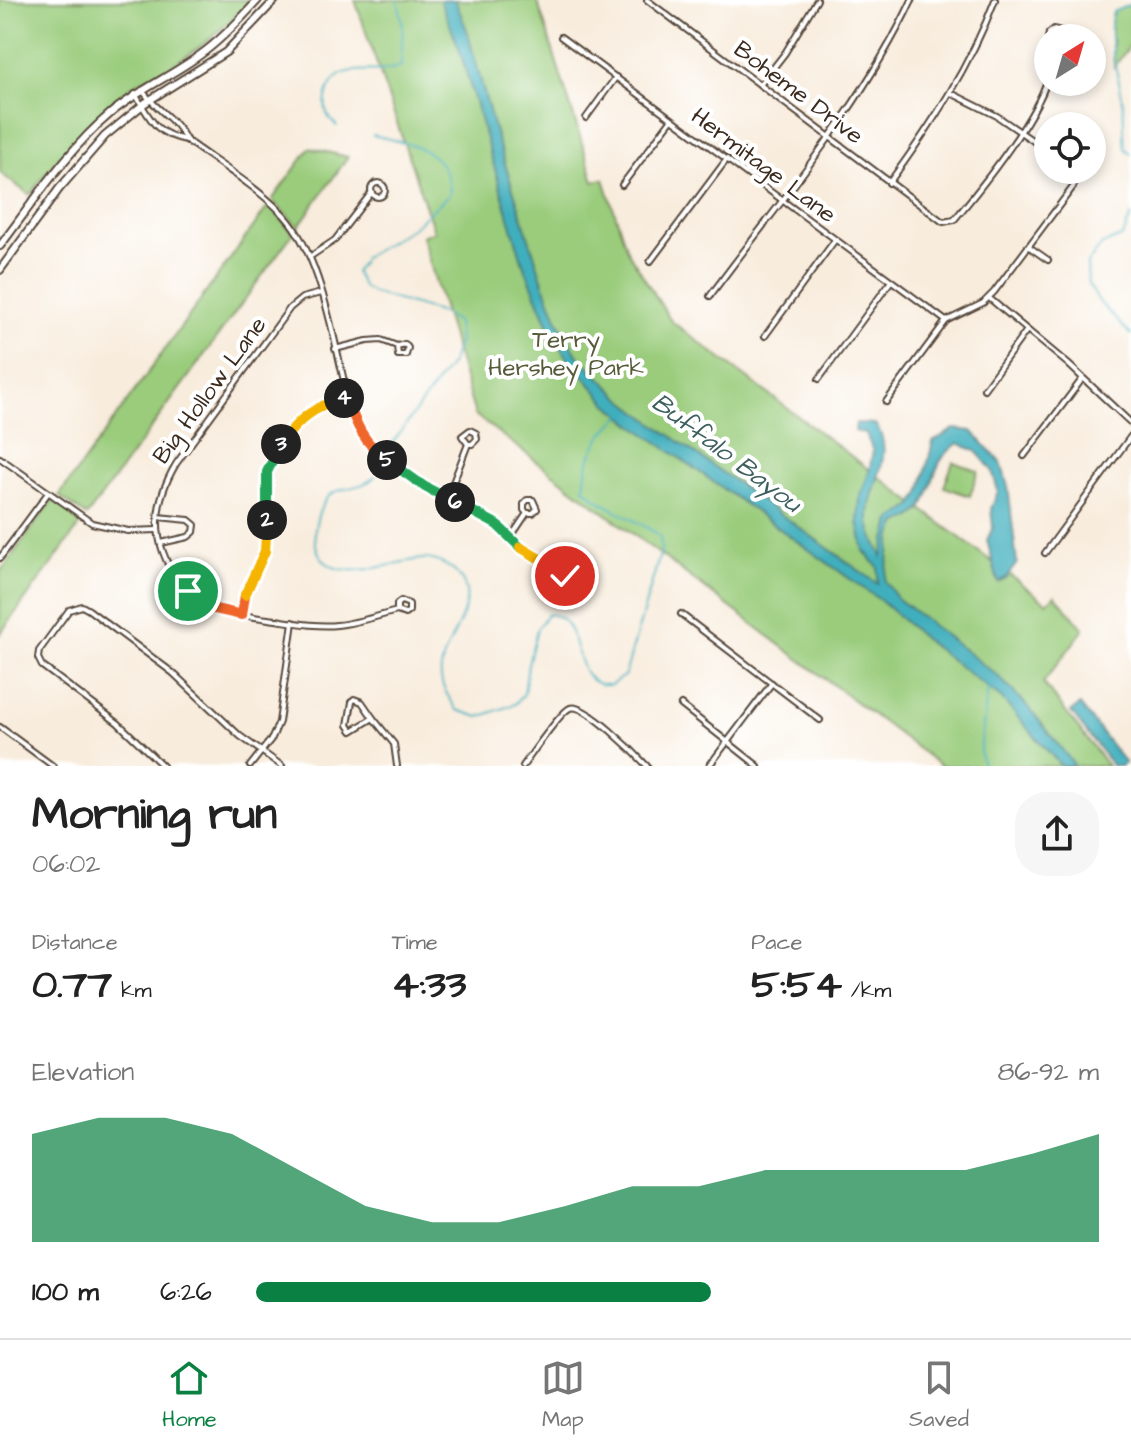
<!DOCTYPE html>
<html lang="en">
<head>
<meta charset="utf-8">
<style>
  :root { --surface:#fff; --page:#f6f6f6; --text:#222; --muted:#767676; --line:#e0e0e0; --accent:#0b8043 }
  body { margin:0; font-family:"Architects Daughter",sans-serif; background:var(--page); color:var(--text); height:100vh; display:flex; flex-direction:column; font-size:30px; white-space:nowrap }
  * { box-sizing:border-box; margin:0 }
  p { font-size:26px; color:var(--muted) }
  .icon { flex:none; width:44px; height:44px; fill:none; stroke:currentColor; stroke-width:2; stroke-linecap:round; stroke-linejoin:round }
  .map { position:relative; height:766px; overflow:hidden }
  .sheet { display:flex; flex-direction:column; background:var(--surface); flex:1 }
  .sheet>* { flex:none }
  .needle { width:52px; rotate:37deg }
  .fabs { position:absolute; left:1034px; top:24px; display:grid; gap:16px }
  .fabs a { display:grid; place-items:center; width:72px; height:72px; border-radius:50%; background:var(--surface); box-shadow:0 4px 12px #0003; font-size:40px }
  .pin { position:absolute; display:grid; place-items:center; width:68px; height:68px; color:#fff; margin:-34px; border:4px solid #fff; border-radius:50%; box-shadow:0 2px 8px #0007 }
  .km { position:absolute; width:40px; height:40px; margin:-20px; border-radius:50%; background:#222; color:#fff; font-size:22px; line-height:40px; text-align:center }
  .round { display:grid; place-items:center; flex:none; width:84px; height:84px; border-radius:32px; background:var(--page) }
  .headline { display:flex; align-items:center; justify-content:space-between; height:136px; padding:0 32px }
  h1 { font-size:44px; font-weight:700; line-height:60px }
  .metrics { display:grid; grid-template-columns:repeat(3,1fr); gap:12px; height:136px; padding:8px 32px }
  .metrics div { display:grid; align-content:center }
  .metrics b { font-size:40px; font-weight:700 }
  .metrics small { font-size:22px; font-weight:400 }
  .metrics p { font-size:22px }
  .chart { height:224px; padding:16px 32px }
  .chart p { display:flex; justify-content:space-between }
  .chart svg { width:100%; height:144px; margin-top:8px; fill:var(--accent); opacity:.7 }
  ul { padding:0 32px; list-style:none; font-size:26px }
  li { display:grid; grid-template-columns:128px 96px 1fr; align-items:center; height:60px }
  li i { height:20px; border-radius:10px; background:var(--accent) }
  .tabs { display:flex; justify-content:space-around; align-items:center; height:112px; border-top:2px solid var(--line); background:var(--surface); font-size:22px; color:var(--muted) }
  .tabs a { display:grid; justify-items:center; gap:4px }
  .tabs .selected { color:var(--accent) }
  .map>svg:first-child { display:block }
</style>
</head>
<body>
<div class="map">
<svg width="1131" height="766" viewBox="0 0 1131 766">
  <rect width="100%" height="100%" fill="#fff"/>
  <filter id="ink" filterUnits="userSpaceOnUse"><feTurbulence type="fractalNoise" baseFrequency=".0125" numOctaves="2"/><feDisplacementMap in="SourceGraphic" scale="16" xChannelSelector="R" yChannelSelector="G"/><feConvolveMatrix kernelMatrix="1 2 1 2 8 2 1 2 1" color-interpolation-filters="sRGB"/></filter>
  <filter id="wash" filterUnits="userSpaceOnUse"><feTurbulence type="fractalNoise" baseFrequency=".006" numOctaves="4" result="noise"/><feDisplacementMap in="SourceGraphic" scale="32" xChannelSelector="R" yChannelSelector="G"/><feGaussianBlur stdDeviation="1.8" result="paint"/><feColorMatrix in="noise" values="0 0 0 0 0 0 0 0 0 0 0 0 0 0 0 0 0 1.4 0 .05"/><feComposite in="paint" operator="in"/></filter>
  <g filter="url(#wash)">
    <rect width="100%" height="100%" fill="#f8ecdc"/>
    <!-- green -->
    <g fill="#9acc7c" stroke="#6a7b4d" stroke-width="2">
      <path d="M0,0H250C227,27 200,49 169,67C157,74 143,79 131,87C91,117 59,155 30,195L0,173Z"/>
      <polygon points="355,0 537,0 594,181 604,179 627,250 671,321 1047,603 1055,595 1084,629 1043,683 1108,766 941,766 475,415 422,236 434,231"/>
      <polygon points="1131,4 1131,44 1114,67 1111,22 1113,12"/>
      <polygon points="310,148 348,157 298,227 272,200"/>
      <polygon points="269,205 293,233 87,516 59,496"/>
      <polygon points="953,462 978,471 970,496 944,487"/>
      <polygon points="53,500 83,521 0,634 0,572"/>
    </g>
    <!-- water -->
    <g fill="#41afbd" stroke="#3e6c6e" stroke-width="2">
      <path d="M440,0H455L467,30L496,136L544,285L559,323L577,355L621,398L656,425L878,584V567L864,551L858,522L860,497L869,472L873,451L866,434L855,431L856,423L875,424C900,456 862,494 870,527C872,537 878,547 882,556L891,520L912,506L920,493L933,442L954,429L972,431L1001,463L1008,486L1017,563L1006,578L998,582L987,540L993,527L991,509L998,491L992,470L976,451L958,443C951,449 944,454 940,462C926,489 932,513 898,523L892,535L885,581L897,598L998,676L1030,709L1075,766H1061L1001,698L929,643L881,601L629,422L607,403L569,360L551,331L522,261L459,48Z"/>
      <polygon points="1080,705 1125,763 1120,766 1113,766 1071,712"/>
    </g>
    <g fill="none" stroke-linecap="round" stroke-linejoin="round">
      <!-- stream -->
      <g stroke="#41afbd" stroke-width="2">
        <path d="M1131,4L1113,12C1106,42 1117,68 1122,96C1125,113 1123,131 1125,148L1131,154"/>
        <path d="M337,126C327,117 324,111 326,98C335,55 373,79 401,66L403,26L398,0"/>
        <path d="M373,135C408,144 450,148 450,194L412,228L365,257L355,272L364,288L373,293L442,313L457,322L459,341L452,362L393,442"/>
        <polyline points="1131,216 1123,236 1102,245 1087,263 1088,284 1101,304 1131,335"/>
        <path d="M375,476C362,491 337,485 327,498C318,510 312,530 316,545C327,592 395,559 425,559C438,559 454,568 461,579C483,610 432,649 442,683C445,693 452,702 457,710L479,717L515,704L524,694L528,664L537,629L547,614C588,614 565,689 611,685L625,675L661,551L660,536C636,518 606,510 584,488C586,457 597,436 621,416"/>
        <polyline points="983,766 980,751 988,688"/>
      </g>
    </g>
  </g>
  <g filter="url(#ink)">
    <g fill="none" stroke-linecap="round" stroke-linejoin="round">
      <!-- minor casing -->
      <g stroke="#57473a" stroke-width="8">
        <g id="minor">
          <path d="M647,0L943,222L954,220C984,184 1035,121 1048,78"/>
          <polyline points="561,37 946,321"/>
          <polyline points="1048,38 1049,33 1054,29 1061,31 1062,38"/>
          <polyline points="760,85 785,53 817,0"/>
          <path d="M142,90C154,108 177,120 186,140C217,163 253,184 280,211C324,253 335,354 352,413C375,475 446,489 495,524C522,543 527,557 562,567L565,576H575L579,571L577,563L570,560L562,567"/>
          <polyline points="951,93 997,116 1048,151"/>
          <path d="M135,94C151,119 154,134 186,140"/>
          <polyline points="586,118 616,77"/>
          <path d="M889,183C931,126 970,66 995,0"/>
          <circle cx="378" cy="190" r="7"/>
          <polyline points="622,185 671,120"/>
          <polyline points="1028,246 1048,260"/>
          <polyline points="311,256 335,240 372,192"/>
          <polyline points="650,262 727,159"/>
          <path d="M321,293L302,298L290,308L176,464C160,491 152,521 163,552C183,609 224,613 276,620C296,623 317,627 337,625C357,623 378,616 397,611L405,614L409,611V604L401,601L397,604V611"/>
          <path d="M710,296C780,201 861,108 912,0"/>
          <polyline points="989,298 1068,364 1131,423"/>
          <polyline points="765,336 835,240"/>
          <polyline points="335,349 367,341 381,340 397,346 405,344 408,348 406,355 398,355 397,346"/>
          <polyline points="819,379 891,281"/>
          <polyline points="984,389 1027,330"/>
          <polyline points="886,402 946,321 983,303 994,292 1073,187 1076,178 1072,170"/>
          <polyline points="1024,456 1083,378"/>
          <polyline points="0,458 92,523 128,531 158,530"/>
          <polyline points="447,498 468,444 472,444 477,439 476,433 470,430 462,436 468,444"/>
          <polyline points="158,517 189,520 195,525 194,532 188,537 161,543"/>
          <polyline points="511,537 527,513 533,513 537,509 533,500 527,500 524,504 524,510 527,513"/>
          <polyline points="1045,553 1131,436"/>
          <polyline points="0,558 48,493"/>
          <polyline points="681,614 820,720"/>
          <polyline points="242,615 249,582 267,541 265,482 273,456 303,417 325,403 347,397"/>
          <polygon points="354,699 362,702 373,718 352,731 348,725 352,702"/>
          <polyline points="681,705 758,766"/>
          <polyline points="373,718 394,744 397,766"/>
          <polyline points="0,727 53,766"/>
          <polyline points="163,766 118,723 42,666 38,658 39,651 69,610 82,606 89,610 173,673 240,736 282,766"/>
          <polyline points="250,766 272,738 279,722 293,622"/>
          <path d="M523,766C531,755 560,712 570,708C585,702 636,754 647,766"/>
          <polyline points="709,766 772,683"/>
        </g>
      </g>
      <!-- secondary casing -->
      <g stroke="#57473a" stroke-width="10">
        <g id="secondary">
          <path d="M0,246C35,200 67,150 111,113C139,90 171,76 200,55C221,40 240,20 258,0"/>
          <polyline points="0,270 59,189 105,136 145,103 226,52 275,0"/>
        </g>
      </g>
      <!-- minor -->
      <use href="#minor" stroke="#fff" stroke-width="4"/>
      <!-- secondary -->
      <use href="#secondary" stroke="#fff" stroke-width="6"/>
    </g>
  </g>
  <g fill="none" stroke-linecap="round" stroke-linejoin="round" filter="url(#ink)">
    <!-- split-1 casing -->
    <g stroke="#fff" stroke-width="16">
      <polyline id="split-1" points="188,591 215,609 242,615 245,595"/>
    </g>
    <!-- split-2 casing -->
    <g stroke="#fff" stroke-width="16">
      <polyline id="split-2" points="245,595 265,551 267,520"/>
    </g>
    <!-- split-3 casing -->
    <g stroke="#fff" stroke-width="16">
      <polyline id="split-3" points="267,520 267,472 281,444"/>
    </g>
    <!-- split-4 casing -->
    <g stroke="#fff" stroke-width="16">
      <path id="split-4" d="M281,444C298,419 315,406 344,398"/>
    </g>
    <!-- split-5 casing -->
    <g stroke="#fff" stroke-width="16">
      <path id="split-5" d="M344,398L347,397C355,424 364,443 387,460"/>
    </g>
    <!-- split-6 casing -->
    <g stroke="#fff" stroke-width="16">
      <polyline id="split-6" points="387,460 425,487 455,502"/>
    </g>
    <!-- split-7 casing -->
    <g stroke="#fff" stroke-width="16">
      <polyline id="split-7" points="455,502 496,524 520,547"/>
    </g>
    <!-- split-8 casing -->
    <g stroke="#fff" stroke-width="16">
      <polyline id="split-8" points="520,547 545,562 562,567 565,576"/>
    </g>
    <!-- split-1 -->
    <use href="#split-1" stroke="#f0652b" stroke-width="10"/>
    <!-- split-2 -->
    <use href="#split-2" stroke="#f5b400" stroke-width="10"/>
    <!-- split-3 -->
    <use href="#split-3" stroke="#22a559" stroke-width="10"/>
    <!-- split-4 -->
    <use href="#split-4" stroke="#f5b400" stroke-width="10"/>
    <!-- split-5 -->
    <use href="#split-5" stroke="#f0652b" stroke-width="10"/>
    <!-- split-6 -->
    <use href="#split-6" stroke="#22a559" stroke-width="10"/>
    <!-- split-7 -->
    <use href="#split-7" stroke="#22a559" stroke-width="10"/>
    <!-- split-8 -->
    <use href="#split-8" stroke="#f5b400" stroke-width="10"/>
  </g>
  <g text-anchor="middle" stroke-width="8" stroke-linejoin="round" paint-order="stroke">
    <!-- street labels -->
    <g font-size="24" fill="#3b2a1e" stroke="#fff">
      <text transform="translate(799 92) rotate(37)" y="8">Boheme Drive</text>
      <text transform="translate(764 165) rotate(37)" y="8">Hermitage Lane</text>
      <text transform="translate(209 390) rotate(-54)" y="8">Big Hollow Lane</text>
    </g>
    <!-- park labels -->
    <g font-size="24" fill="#585b3a" stroke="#fff">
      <text x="566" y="347">Terry<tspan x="566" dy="28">Hershey Park</tspan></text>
    </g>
    <!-- water labels -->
    <g font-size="26" font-style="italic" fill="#3d5f5e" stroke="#fff">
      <text transform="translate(727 452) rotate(37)" y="9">Buffalo Bayou</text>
    </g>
  </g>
</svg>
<div class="fabs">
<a><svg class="needle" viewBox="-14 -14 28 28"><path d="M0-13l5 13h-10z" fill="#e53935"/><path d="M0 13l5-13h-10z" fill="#767676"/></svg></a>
<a><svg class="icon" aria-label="locate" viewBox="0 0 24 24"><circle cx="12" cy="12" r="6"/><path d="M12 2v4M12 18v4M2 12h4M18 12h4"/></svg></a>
</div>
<div class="pin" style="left:188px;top:591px;background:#1e9e55"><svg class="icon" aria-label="arrive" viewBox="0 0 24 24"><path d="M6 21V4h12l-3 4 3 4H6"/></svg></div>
<div class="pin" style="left:565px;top:576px;background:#d93025"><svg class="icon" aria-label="check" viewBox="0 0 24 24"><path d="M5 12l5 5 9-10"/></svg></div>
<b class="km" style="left:267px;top:520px">2</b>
<b class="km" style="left:281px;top:444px">3</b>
<b class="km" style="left:344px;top:398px">4</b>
<b class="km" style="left:387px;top:460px">5</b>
<b class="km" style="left:455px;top:502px">6</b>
</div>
<section class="sheet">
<div class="headline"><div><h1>Morning run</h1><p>06:02</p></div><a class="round"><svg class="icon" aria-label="share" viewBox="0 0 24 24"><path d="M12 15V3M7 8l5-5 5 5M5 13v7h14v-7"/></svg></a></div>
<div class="metrics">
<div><p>Distance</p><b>0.77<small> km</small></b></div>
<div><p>Time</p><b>4:33</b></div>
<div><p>Pace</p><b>5:54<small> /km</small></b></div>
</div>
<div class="chart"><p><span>Elevation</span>86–92 m</p>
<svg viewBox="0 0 160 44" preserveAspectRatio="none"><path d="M0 44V11L10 6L20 6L30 11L40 22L50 33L60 38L70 38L80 33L90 27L100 27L110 22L120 22L130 22L140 22L150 17L160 11V44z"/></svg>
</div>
<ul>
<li><b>100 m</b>6:26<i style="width:54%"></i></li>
</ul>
</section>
<nav class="tabs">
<a class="selected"><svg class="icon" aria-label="home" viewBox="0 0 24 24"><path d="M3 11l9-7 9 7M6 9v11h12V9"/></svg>Home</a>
<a><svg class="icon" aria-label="map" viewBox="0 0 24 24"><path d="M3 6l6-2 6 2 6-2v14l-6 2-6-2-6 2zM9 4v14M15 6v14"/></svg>Map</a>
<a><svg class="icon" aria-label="saved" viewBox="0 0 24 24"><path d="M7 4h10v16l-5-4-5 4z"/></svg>Saved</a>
</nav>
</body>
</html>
